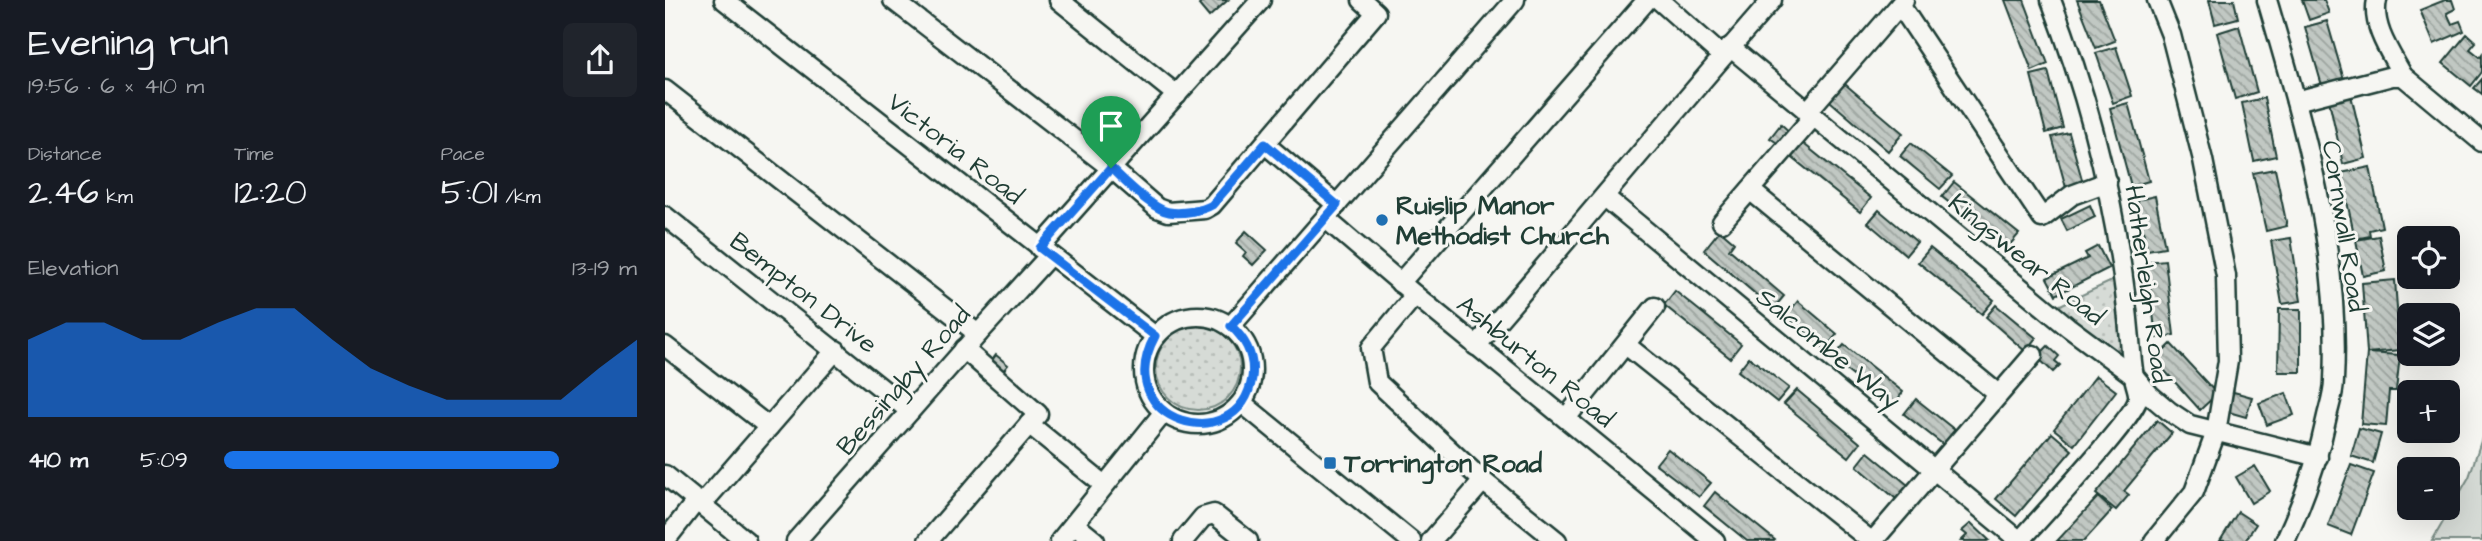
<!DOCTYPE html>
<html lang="en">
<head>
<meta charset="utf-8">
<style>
  :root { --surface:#171b24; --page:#20242c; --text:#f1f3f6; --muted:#9ea1a6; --accent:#1a73e8 }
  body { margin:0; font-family:"Architects Daughter",sans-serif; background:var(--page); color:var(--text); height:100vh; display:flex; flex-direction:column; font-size:26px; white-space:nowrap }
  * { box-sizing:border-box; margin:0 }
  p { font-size:23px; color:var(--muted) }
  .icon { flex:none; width:38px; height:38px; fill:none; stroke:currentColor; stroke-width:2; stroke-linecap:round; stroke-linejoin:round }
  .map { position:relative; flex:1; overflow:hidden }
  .details { display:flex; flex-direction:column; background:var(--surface); width:665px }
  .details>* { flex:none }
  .fabs { position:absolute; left:1732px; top:226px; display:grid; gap:14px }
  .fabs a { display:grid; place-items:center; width:63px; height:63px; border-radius:10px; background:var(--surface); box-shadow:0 7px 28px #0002; font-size:35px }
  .pin { position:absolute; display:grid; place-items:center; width:60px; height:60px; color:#fff; margin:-72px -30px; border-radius:50% 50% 50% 0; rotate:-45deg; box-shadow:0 0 7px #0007 }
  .pin .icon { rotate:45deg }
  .round { display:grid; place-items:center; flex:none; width:74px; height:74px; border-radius:10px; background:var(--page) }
  .summary { display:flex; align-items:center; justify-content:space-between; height:119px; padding:0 28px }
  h1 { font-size:38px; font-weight:600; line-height:52px }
  .metrics { display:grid; grid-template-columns:repeat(3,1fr); gap:10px; height:119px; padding:7px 28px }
  .metrics div { display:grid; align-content:center }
  .metrics b { font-size:35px; font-weight:600 }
  .metrics small { font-size:19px; font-weight:400 }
  .metrics p { font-size:19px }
  .chart { height:196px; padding:14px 28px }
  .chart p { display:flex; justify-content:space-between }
  .chart svg { width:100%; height:126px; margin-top:7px; fill:var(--accent); opacity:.7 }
  ul { padding:0 28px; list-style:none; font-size:23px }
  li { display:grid; grid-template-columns:112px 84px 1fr; align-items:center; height:52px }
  li i { height:18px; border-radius:9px; background:var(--accent) }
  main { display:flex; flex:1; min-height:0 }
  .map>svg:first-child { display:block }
</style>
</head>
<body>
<main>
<section class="details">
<div class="summary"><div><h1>Evening run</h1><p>19:56 · 6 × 410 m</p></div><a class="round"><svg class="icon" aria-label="share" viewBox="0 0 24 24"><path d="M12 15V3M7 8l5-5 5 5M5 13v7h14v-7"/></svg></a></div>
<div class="metrics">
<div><p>Distance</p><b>2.46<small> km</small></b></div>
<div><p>Time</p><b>12:20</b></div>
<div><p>Pace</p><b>5:01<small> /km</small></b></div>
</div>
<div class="chart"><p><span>Elevation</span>13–19 m</p>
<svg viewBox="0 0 160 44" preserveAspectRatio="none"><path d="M0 44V17L10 11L20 11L30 17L40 17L50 11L60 6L70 6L80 17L90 27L100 33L110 38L120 38L130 38L140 38L150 27L160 17V44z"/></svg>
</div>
<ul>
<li><b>410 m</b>5:09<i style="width:81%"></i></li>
</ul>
</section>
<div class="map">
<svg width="1817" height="541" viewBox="0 0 1817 541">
  <defs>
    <pattern id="grass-dots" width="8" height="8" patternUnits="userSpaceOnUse" patternTransform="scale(1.75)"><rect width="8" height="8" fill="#d6dbd6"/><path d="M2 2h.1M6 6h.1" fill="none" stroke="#b7bdb8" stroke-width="1.8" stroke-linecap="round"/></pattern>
    <pattern id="building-back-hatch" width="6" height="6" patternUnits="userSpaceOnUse" patternTransform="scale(1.75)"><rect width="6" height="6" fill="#c1c8c3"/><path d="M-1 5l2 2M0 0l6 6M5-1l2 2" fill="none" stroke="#9ca49f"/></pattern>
  </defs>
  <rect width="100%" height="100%" fill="#f6f6f2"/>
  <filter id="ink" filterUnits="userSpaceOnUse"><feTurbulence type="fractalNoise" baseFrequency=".0143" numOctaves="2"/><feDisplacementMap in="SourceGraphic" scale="14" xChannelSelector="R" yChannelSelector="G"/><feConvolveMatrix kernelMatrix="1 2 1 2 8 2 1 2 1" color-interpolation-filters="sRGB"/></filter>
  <g filter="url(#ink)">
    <!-- grass -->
    <g fill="url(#grass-dots)" stroke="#7a8c85" stroke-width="2">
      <polygon points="1449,280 1457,341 1457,347 1449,351 1393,306"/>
      <circle cx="533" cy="368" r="42"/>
    </g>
    <!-- park -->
    <polygon fill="#d6dbd6" stroke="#7a8c85" stroke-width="2" points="1817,438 1817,541 1767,541 1804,477"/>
    <!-- building -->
    <g fill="url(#building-back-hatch)" stroke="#1f3d34" stroke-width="2">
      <polygon points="539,0 563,0 544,17 534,5"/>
      <polygon points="1340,0 1359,0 1383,64 1367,71"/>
      <polygon points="1412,0 1434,0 1450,41 1431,48"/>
      <polygon points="1544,0 1569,0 1573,18 1550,24"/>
      <polygon points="1637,0 1659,0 1664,13 1644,20"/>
      <polygon points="1780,0 1787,0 1790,9 1782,13 1787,24 1795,21 1799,31 1769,44 1755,10"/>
      <polygon points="1662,21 1680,83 1658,89 1640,27"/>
      <polygon points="1574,26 1592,92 1570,99 1552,33"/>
      <polygon points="1802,34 1811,42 1805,49 1815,57 1817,54 1817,72 1806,86 1778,63"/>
      <polygon points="1451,47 1467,96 1448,103 1431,53"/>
      <polygon points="1383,71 1398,128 1381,133 1366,75"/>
      <polygon points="1174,79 1238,133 1223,151 1159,96"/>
      <polygon points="1817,79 1817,94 1809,88"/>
      <polygon points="1686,95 1701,158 1678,164 1664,100"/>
      <polygon points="1599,98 1611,156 1589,161 1577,103"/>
      <polygon points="1463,103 1484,181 1466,186 1445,108"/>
      <polygon points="1116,124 1128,135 1118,147 1105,138"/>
      <polygon points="1404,133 1420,190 1403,195 1387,137"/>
      <polygon points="1135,141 1206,198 1195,212 1124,155"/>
      <polygon points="1246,143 1287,176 1275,189 1235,156"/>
      <polygon points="1705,167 1717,227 1704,230 1705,236 1690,239 1676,173"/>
      <polygon points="1610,169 1622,226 1601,231 1588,173"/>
      <polygon points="1289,182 1354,234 1342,248 1277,197"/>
      <polygon points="1490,196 1500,247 1482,250 1472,200"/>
      <polygon points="1425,205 1430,217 1402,231 1396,219"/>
      <polygon points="1214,210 1252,242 1241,255 1203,223"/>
      <polygon points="1055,230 1069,242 1064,249 1119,296 1108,309 1039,250"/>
      <polygon points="581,231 602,250 588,265 578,256 581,252 571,243"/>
      <polygon points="1714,236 1721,271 1698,276 1691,240"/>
      <polygon points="1626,238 1636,301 1617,304 1606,241"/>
      <polygon points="1433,246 1444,268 1391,295 1382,278 1423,258 1420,253"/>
      <polygon points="1265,248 1329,300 1317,314 1253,262"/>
      <polygon points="1500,260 1509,335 1491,338 1482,262"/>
      <polygon points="1730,280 1735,350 1702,353 1697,283"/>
      <polygon points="1010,291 1076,344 1065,358 999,305"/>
      <polygon points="1133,301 1172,334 1160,349 1121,316"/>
      <polygon points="1331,305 1371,338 1360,351 1321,317"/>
      <polygon points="1614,309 1636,309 1636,372 1613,372"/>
      <polygon points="1506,344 1552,394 1535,410 1490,360"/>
      <polygon points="1179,345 1238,392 1227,407 1167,359"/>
      <polygon points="1383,346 1394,356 1390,361 1395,365 1388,372 1372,357"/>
      <polygon points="1702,353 1735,355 1731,391 1724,391 1721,426 1696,424"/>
      <polygon points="331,355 343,365 334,376 322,367"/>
      <polygon points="1084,357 1124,388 1112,402 1073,371"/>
      <polygon points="1431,376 1451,391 1409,445 1389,429"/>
      <polygon points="1132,390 1195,443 1184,457 1119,404"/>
      <polygon points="1565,391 1587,397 1581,417 1560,411"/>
      <polygon points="1621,393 1629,415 1602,425 1594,403"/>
      <polygon points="1251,399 1291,431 1280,446 1239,414"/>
      <polygon points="1492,420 1507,433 1459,491 1464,495 1451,510 1431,494"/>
      <polygon points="1694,428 1716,434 1708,463 1686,456"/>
      <polygon points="1387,433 1407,450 1351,516 1331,499"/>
      <polygon points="1003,449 1046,483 1034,497 991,464"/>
      <polygon points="1203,452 1248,489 1236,503 1192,466"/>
      <polygon points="1686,465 1709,473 1686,535 1663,526"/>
      <polygon points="1590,466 1605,491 1586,503 1571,477"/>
      <polygon points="1050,492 1110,540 1109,541 1082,541 1039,506"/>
      <polygon points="1433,497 1447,510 1419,541 1392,541"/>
      <polygon points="1573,512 1591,524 1580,541 1555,541"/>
      <polygon points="1306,523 1324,540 1322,541 1296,541 1302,535 1297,531"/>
    </g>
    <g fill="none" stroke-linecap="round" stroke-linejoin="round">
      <!-- minor casing -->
      <g stroke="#1f3d34" stroke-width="23">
        <g id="minor">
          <polyline points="59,0 490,336"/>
          <polyline points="228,0 446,168 492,208 503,212 540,209 547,205 711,13 697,0"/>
          <polyline points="394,0 512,95"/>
          <polyline points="994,0 1057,56"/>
          <path d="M1602,0C1638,123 1676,250 1669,380C1669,392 1665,404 1662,416C1653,460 1639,500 1620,541"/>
          <path d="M1712,0C1706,26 1726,54 1738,76"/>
          <polyline points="1235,5 1377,218 1407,195 1442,182"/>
          <polyline points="1065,47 1403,327 1469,376 1485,395 1504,411 1525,425 1653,457"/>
          <polyline points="0,90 313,334"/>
          <polyline points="1631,101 1727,76 1738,76 1817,142"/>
          <polyline points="1142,112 1239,0"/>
          <polyline points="600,144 672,205"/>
          <polyline points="1085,190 1333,394"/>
          <path d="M940,197L1355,541C1372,521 1472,415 1473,398C1474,392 1470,384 1469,377C1467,365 1466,353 1465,340C1455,223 1428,109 1386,0"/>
          <polyline points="0,216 245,411"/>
          <polyline points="661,219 750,295 1050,541"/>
          <polyline points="1057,222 1148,117"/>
          <polyline points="375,248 596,0"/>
          <polyline points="735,283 982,0"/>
          <polyline points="750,295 706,348 712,382 818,481 892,541"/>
          <circle cx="533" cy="370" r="54"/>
          <polyline points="566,326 850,0"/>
          <polyline points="961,345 1206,541"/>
          <polyline points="0,346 104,427"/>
          <path d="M811,346C911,231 1007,114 1107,0"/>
          <polyline points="577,403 746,541"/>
          <polyline points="901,418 990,307"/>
          <polyline points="364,424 439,485"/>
          <polyline points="0,475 81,541"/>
          <polyline points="37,504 171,350"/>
          <polyline points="409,524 430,541"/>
          <polyline points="0,541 32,500"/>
          <polyline points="131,541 313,334 385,255"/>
          <polyline points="263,541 373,414 299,349"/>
          <polyline points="395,541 499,412"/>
          <polyline points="518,541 538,517 549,514 583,541"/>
          <polyline points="766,541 818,481"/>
          <polyline points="1208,541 1368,355"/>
          <polyline points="1489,541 1529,492 1551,432 1563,361 1561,276 1538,160 1506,35 1492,0"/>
        </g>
      </g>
      <!-- minor -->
      <use href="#minor" stroke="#f6f6f2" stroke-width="18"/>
    </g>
  </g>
  <g fill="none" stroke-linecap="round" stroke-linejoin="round" filter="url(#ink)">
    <!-- route casing -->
    <g stroke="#fff" stroke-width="14">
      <path id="route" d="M600,144L672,205L566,326C581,340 590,357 587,378C574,459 443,423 490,336L375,248L446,168C457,179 489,210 504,212C516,214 537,211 547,205Z"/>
    </g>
    <!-- route -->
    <use href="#route" stroke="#1a73e8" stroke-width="9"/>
  </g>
  <!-- markers -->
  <g fill="#1f6fb2" stroke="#f6f6f2" stroke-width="2.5">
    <circle cx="717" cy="220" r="7"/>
    <rect x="658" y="456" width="14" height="14" rx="3.5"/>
  </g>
  <g text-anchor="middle" stroke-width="6" stroke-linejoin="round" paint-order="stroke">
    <!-- street labels -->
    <g font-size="26" fill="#1f3d34" stroke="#f6f6f2">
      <text transform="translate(291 148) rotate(38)" y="9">Victoria Road</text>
      <text transform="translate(1680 226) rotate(81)" y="9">Cornwall Road</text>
      <text transform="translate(1362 259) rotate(39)" y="9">Kingswear Road</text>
      <text transform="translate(1483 284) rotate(82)" y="9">Hatherleigh Road</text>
      <text transform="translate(139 292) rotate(38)" y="9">Bempton Drive</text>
      <text transform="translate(1164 348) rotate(39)" y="9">Salcombe Way</text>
      <text transform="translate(871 361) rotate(39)" y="9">Ashburton Road</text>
      <text transform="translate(238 380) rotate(-49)" y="9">Bessingby Road</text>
    </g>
    <!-- poi labels -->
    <g font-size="26" font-weight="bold" fill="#1f3d34" stroke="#f6f6f2" text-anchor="start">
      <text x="731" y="214">Ruislip Manor<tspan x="731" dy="30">Methodist Church</tspan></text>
      <text x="679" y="472">Torrington Road</text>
    </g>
  </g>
</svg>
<div class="fabs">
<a><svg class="icon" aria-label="locate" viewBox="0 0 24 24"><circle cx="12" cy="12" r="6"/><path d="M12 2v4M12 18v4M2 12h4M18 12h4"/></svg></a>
<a><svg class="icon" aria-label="layers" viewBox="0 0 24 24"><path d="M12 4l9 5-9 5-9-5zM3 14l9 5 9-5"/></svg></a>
<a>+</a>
<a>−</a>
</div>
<div class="pin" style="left:446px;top:168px;background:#1e9e55"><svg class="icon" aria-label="arrive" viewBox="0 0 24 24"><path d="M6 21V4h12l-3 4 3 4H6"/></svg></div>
</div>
</main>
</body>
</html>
